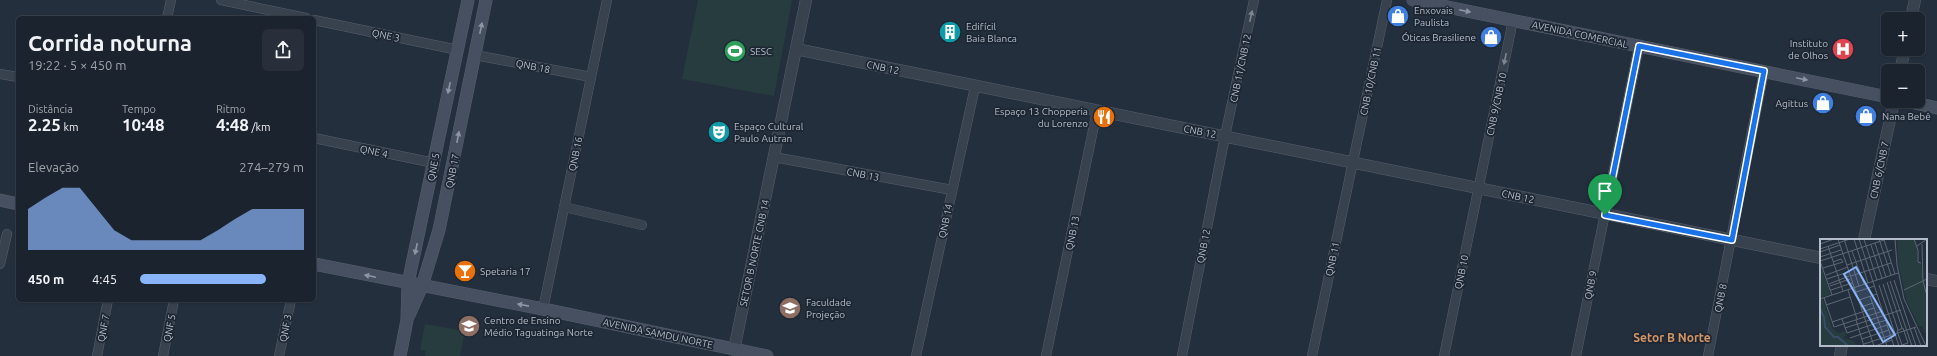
<!DOCTYPE html>
<html lang="pt">
<head>
<meta charset="utf-8">
<style>
  :root { --surface:#1b232e; --page:#282f3a; --text:#f1f3f6; --muted:#a0a4aa; --line:#39404a; --accent:#8ab4f8 }
  body { margin:0; font-family:Ubuntu,sans-serif; background:var(--page); color:var(--text); height:100vh; display:flex; flex-direction:column; font-size:15px; white-space:nowrap }
  * { box-sizing:border-box; margin:0 }
  p { font-size:13px; color:var(--muted) }
  .icon { flex:none; width:22px; height:22px; fill:none; stroke:currentColor; stroke-width:2; stroke-linecap:round; stroke-linejoin:round }
  .map { position:relative; flex:1; overflow:hidden }
  .sheet { position:absolute; left:16px; top:16px; width:300px; height:286px; display:flex; flex-direction:column; background:var(--surface); border-radius:6px; box-shadow:0 1px 3px #0004,0 0 0 1px var(--line) }
  .sheet>* { flex:none }
  .tools { position:absolute; left:1881px; top:12px; display:grid; gap:8px }
  .tools a { display:grid; place-items:center; width:44px; height:44px; border-radius:6px; background:var(--surface); box-shadow:0 1px 3px #0004,0 0 0 1px var(--line); font-size:20px }
  .pin { position:absolute; display:grid; place-items:center; width:34px; height:34px; color:#fff; margin:-41px -17px; border-radius:50% 50% 50% 0; rotate:-45deg; box-shadow:0 0 4px #0007 }
  .pin .icon { rotate:45deg }
  .round { display:grid; place-items:center; flex:none; width:42px; height:42px; border-radius:6px; background:var(--page) }
  .overview { display:flex; align-items:center; justify-content:space-between; height:68px; padding:0 12px }
  h1 { font-size:22px; font-weight:700; line-height:30px }
  .figures { display:grid; grid-template-columns:repeat(3,1fr); gap:6px; height:68px; padding:4px 12px }
  .figures div { display:grid; align-content:center }
  .figures b { font-size:17px; font-weight:700 }
  .figures small { font-size:11px; font-weight:400 }
  .figures p { font-size:11px }
  .chart { height:112px; padding:8px 12px }
  .chart p { display:flex; justify-content:space-between }
  .chart svg { width:100%; height:72px; margin-top:4px; fill:var(--accent); opacity:.7 }
  ul { padding:0 12px; list-style:none; font-size:13px }
  li { display:grid; grid-template-columns:64px 48px 1fr; align-items:center; height:30px }
  li i { height:10px; border-radius:5px; background:var(--accent) }
  .map>svg:first-child { display:block }
</style>
</head>
<body>
<div class="map">
<svg width="1937" height="356" viewBox="0 0 1937 356">
  <rect width="100%" height="100%" fill="#242f3e"/>
  <!-- green -->
  <g fill="#263c3f">
    <polygon points="698,0 792,0 774,96 682,79"/>
    <polygon points="425,324 465,331 460,356 425,356 426,351 420,350"/>
  </g>
  <g fill="none" stroke-linecap="round" stroke-linejoin="round">
    <!-- minor casing -->
    <g stroke="#565f6c" stroke-width="10">
      <g id="minor">
        <polyline points="221,0 306,18"/>
        <polyline points="167,18 171,0"/>
        <polyline points="314,20 458,50"/>
        <polyline points="475,55 591,77"/>
        <polyline points="0,74 18,77"/>
        <polyline points="314,138 434,163"/>
        <polyline points="774,157 952,190"/>
        <polyline points="564,207 642,225"/>
        <polyline points="0,264 7,234"/>
        <polyline points="543,309 607,0"/>
        <polyline points="97,356 108,300"/>
        <polyline points="163,356 174,300"/>
        <polyline points="279,356 291,300"/>
        <polyline points="916,356 975,87"/>
        <polyline points="1046,356 1097,111"/>
        <polyline points="1182,356 1225,136 1254,0"/>
        <polyline points="1312,356 1387,0"/>
        <polyline points="1444,356 1513,20"/>
        <polyline points="1576,356 1639,46"/>
        <polyline points="1708,356 1764,71"/>
      </g>
    </g>
    <!-- tertiary casing -->
    <g stroke="#565f6c" stroke-width="12">
      <g id="tertiary">
        <polyline points="1911,19 1915,0"/>
        <polyline points="796,49 1821,258"/>
        <polyline points="1900,71 1905,49"/>
        <polyline points="1864,240 1894,101"/>
        <polyline points="1926,279 1937,281"/>
        <polyline points="734,350 806,0"/>
        <polyline points="1840,356 1842,345"/>
      </g>
    </g>
    <!-- secondary casing -->
    <g stroke="#565f6c" stroke-width="13">
      <g id="secondary">
        <polyline points="1413,0 1888,97"/>
        <polyline points="1905,101 1937,108"/>
        <polyline points="0,200 18,204"/>
        <polyline points="314,264 543,309 767,356"/>
        <polyline points="409,315 422,286 439,230 486,0"/>
        <polyline points="400,356 407,320 408,283 468,0"/>
      </g>
    </g>
    <!-- minor -->
    <use href="#minor" stroke="#38414e" stroke-width="9"/>
    <!-- tertiary -->
    <use href="#tertiary" stroke="#38414e" stroke-width="11"/>
    <!-- secondary -->
    <use href="#secondary" stroke="#465061" stroke-width="12"/>
  </g>
  <!-- one-way arrows -->
  <defs><path id="oneway-solid" d="M-6-.8H1V-3.2L6.5 0L1 3.2V.8H-6Z"/></defs>
  <g fill="#8e96a5">
    <use href="#oneway-solid" transform="translate(1465 11) rotate(12)"/>
    <use href="#oneway-solid" transform="translate(481 28) rotate(-78)"/>
    <use href="#oneway-solid" transform="translate(1802 79) rotate(12)"/>
    <use href="#oneway-solid" transform="translate(449 88) rotate(102)"/>
    <use href="#oneway-solid" transform="translate(458 137) rotate(-79)"/>
    <use href="#oneway-solid" transform="translate(416 249) rotate(102)"/>
    <use href="#oneway-solid" transform="translate(370 276) rotate(-168)"/>
    <use href="#oneway-solid" transform="translate(523 305) rotate(-169)"/>
  </g>
  <g fill="#7c8592">
    <use href="#oneway-solid" transform="translate(1251 16) rotate(-78)"/>
    <use href="#oneway-solid" transform="translate(1505 59) rotate(102)"/>
  </g>
  <g fill="none" stroke-linecap="round" stroke-linejoin="round">
    <!-- route casing -->
    <g stroke="#fff" stroke-width="8">
      <polygon id="route" points="1639,46 1764,71 1732,240 1605,215"/>
    </g>
    <!-- route -->
    <use href="#route" stroke="#1a73e8" stroke-width="5"/>
  </g>
  <!-- icons -->
  <defs>
    <g id="shop-disc" transform="scale(1.15)"><circle r="9.5" fill="#3f7fe0" stroke="#1d2633"/><path d="M-5-2.5h2.3a2.7 3.5 0 0 1 5.4 0H5L5.5 6h-11ZM-1.5-2.5h3a1.5 2.3 0 0 0-3 0Z" fill="#fff"/></g>
    <g id="building-disc" transform="scale(1.15)"><circle r="9.5" fill="#0f9aa8" stroke="#1d2633"/><path d="M-4-6H4V6H1V3H-1V6H-4ZM-2.5-4.3h1.7v1.8h-1.7ZM.8-4.3h1.7v1.8H.8ZM-2.5-1h1.7V.8h-1.7ZM.8-1h1.7V.8H.8Z" fill="#fff"/></g>
    <g id="hospital-disc" transform="scale(1.15)"><circle r="9.5" fill="#e0444e" stroke="#1d2633"/><path d="M-5-5h3v3.5h4V-5h3V5h-3V1.5h-4V5h-3Z" fill="#fff"/></g>
    <g id="stadium-disc" transform="scale(1.15)"><circle r="9.5" fill="#2e9e5b" stroke="#1d2633"/><path d="M0-5a6.5 5 0 1 0 0 10a6.5 5 0 1 0 0-10ZM-3.5-1.8h7v3.6h-7Z" fill="#fff"/></g>
    <g id="restaurant-disc" transform="scale(1.15)"><circle r="9.5" fill="#e8710a" stroke="#1d2633"/><path d="M-5-6h1v4h1v-4h1v4h1v-4h1v5L-1.5 .5V6h-2V.5L-5-1ZM5-6V6H3V1.5H1.5Q1.5-4 5-6Z" fill="#fff"/></g>
    <g id="theatre-disc" transform="scale(1.15)"><circle r="9.5" fill="#0f9aa8" stroke="#1d2633"/><path d="M-5-5.5Q0-4 5-5.5V0Q5 5 0 6Q-5 5-5 0ZM-3.3-2.5H-1v1.5H-3.3ZM1-2.5H3.3v1.5H1ZM-2.8 1Q0 5.5 2.8 1Z" fill="#fff"/></g>
    <g id="bar-disc" transform="scale(1.15)"><circle r="9.5" fill="#e8710a" stroke="#1d2633"/><path d="M-6-5H6L.8 .8V4.5H3.5V6h-7V4.5H-.8V.8Z" fill="#fff"/></g>
    <g id="university-disc" transform="scale(1.15)"><circle r="9.5" fill="#8d6e63" stroke="#1d2633"/><path d="M0-5L7-2L0 1L-7-2ZM-4 1L0 2.5L4 1V4Q0 6-4 4Z" fill="#fff"/></g>
    <g id="school-disc" transform="scale(1.15)"><circle r="9.5" fill="#8d6e63" stroke="#1d2633"/><path d="M0-5L7-2L0 1L-7-2ZM-4 1L0 2.5L4 1V4Q0 6-4 4Z" fill="#fff"/></g>
  </defs>
  <g fill-rule="evenodd">
    <use href="#shop-disc" x="1398" y="16"/>
    <use href="#building-disc" x="950" y="32"/>
    <use href="#shop-disc" x="1491" y="37"/>
    <use href="#hospital-disc" x="1843" y="49"/>
    <use href="#stadium-disc" x="735" y="51"/>
    <use href="#shop-disc" x="1823" y="103"/>
    <use href="#shop-disc" x="1866" y="116"/>
    <use href="#restaurant-disc" x="1104" y="117"/>
    <use href="#theatre-disc" x="719" y="132"/>
    <use href="#bar-disc" x="465" y="271"/>
    <use href="#university-disc" x="790" y="308"/>
    <use href="#school-disc" x="469" y="326"/>
  </g>
  <g text-anchor="middle" stroke-width="3.5" stroke-linejoin="round" paint-order="stroke">
    <!-- poi labels -->
    <g font-size="10" fill="#b4bcc9" stroke="#1d2633" text-anchor="start">
      <text x="1414" y="14">Enxovais<tspan x="1414" dy="12">Paulista</tspan></text>
      <text x="966" y="30">Edifícil<tspan x="966" dy="12">Baia Blanca</tspan></text>
      <text x="1476" y="41" text-anchor="end">Óticas Brasiliene</text>
      <text x="1828" y="47" text-anchor="end">Instituto<tspan x="1828" dy="12">de Olhos</tspan></text>
      <text x="750" y="55">SESC</text>
      <text x="1808" y="107" text-anchor="end">Agittus</text>
      <text x="1088" y="115" text-anchor="end">Espaço 13 Chopperia<tspan x="1088" dy="12">du Lorenzo</tspan></text>
      <text x="1882" y="120">Nana Bebê</text>
      <text x="734" y="130">Espaço Cultural<tspan x="734" dy="12">Paulo Autran</tspan></text>
      <text x="480" y="275">Spetaria 17</text>
      <text x="806" y="306">Faculdade<tspan x="806" dy="12">Projeção</tspan></text>
      <text x="484" y="324">Centro de Ensino<tspan x="484" dy="12">Médio Taguatinga Norte</tspan></text>
    </g>
    <!-- street labels -->
    <g font-size="10" fill="#b4bcc9" stroke="#1d2633">
      <text transform="translate(1580 34) rotate(12)" y="4">AVENIDA COMERCIAL</text>
      <text transform="translate(386 35) rotate(12)" y="4">QNE 3</text>
      <text transform="translate(533 66) rotate(11)" y="4">QNB 18</text>
      <text transform="translate(883 67) rotate(12)" y="4">CNB 12</text>
      <text transform="translate(1240 68) rotate(-78)" y="4">CNB 11/CNB 12</text>
      <text transform="translate(1370 81) rotate(-78)" y="4">CNB 10/CNB 11</text>
      <text transform="translate(1496 104) rotate(-78)" y="4">CNB 9/CNB 10</text>
      <text transform="translate(1200 131) rotate(11)" y="4">CNB 12</text>
      <text transform="translate(374 151) rotate(12)" y="4">QNE 4</text>
      <text transform="translate(575 154) rotate(-78)" y="4">QNB 16</text>
      <text transform="translate(433 167) rotate(-79)" y="4">QNE 5</text>
      <text transform="translate(1879 170) rotate(-78)" y="4">CNB 6/CNB 7</text>
      <text transform="translate(452 171) rotate(-79)" y="4">QNB 17</text>
      <text transform="translate(863 174) rotate(11)" y="4">CNB 13</text>
      <text transform="translate(1518 196) rotate(12)" y="4">CNB 12</text>
      <text transform="translate(945 221) rotate(-78)" y="4">QNB 14</text>
      <text transform="translate(1072 233) rotate(-78)" y="4">QNB 13</text>
      <text transform="translate(1203 246) rotate(-79)" y="4">QNB 12</text>
      <text transform="translate(754 253) rotate(-78)" y="4">SETOR B NORTE CNB 14</text>
      <text transform="translate(1332 259) rotate(-78)" y="4">QNB 11</text>
      <text transform="translate(1461 272) rotate(-78)" y="4">QNB 10</text>
      <text transform="translate(1590 285) rotate(-79)" y="4">QNB 9</text>
      <text transform="translate(1720 298) rotate(-79)" y="4">QNB 8</text>
      <text transform="translate(103 328) rotate(-79)" y="4">QNF 7</text>
      <text transform="translate(169 328) rotate(-79)" y="4">QNF 5</text>
      <text transform="translate(285 328) rotate(-79)" y="4">QNF 3</text>
      <text transform="translate(658 333) rotate(12)" y="4">AVENIDA SAMDU NORTE</text>
    </g>
    <!-- quarter labels -->
    <g font-size="12" font-weight="bold" fill="#d59563" stroke="#1d2633">
      <text x="1672" y="342">Setor B Norte</text>
    </g>
  </g>
  <!-- overview -->
  <g transform="translate(1820 239)">
    <rect width="107" height="107" fill="#242f3e"/>
    <path d="M77,0H94L97,7V23L101,24L107,59V97L102,87H99L87,63L79,28ZM0,26L11,55L0,59ZM3,60L12,89L18,94L25,92L26,96L23,99L34,102L36,107H0V61Z" fill="#263c3f"/>
    <path fill="none" stroke="#394c67" stroke-width="2" d="M0,70L4,78L5,88L14,98H18L28,107"/>
    <path fill="none" stroke="#5e6776" stroke-width="1" d="M18,0L54,107M24,0L39,47M34,0L48,44M39,0L74,107M44,0L57,41M59,0L71,36M75,0L77,26L84,60L106,107M94,0L98,11V23L101,24M64,1L75,35M55,4L66,38M0,5L14,0M102,5L103,42M51,6L62,39M8,7L23,52M97,7L107,0M0,10L30,0M32,12L44,45M0,13L20,6M28,13L67,0M0,18L21,11M0,22L28,13M0,22L12,56M13,23L21,20L23,23M27,26L72,11M3,29L23,23M6,36L28,28M31,37L71,24M7,40L28,33M74,41L96,107M70,42L92,107M103,42L107,57M67,43L82,89M9,45L29,37M63,45L78,91M59,46L79,107M10,47L30,40M11,51L32,44M28,51L37,80M84,51L107,40M36,53L55,47M50,57L67,107M4,59L14,88L63,72M0,60L78,34M39,61L57,55M6,66L30,58M41,68L53,64M36,75L54,69M22,80L27,94L66,81M36,81L44,107M12,83L36,75M94,88L101,107M25,89L81,71M83,89L88,104L82,106L77,92ZM30,99L67,86M42,100L69,91M44,105L96,88M55,107L72,101"/>
    <path fill="#8ab4f8" fill-opacity="0.15" stroke="#8ab4f8" stroke-width="2" d="M36,28L75,96L63,103L24,35Z"/>
    <rect width="107" height="107" fill="none" stroke="#b4bcc9" stroke-width="2"/>
  </g>
</svg>
<div class="tools">
<a>+</a>
<a>−</a>
</div>
<div class="pin" style="left:1605px;top:215px;background:#1e9e55"><svg class="icon" aria-label="arrive" viewBox="0 0 24 24"><path d="M6 21V4h12l-3 4 3 4H6"/></svg></div>
<section class="sheet">
<div class="overview"><div><h1>Corrida noturna</h1><p>19:22 · 5 × 450 m</p></div><a class="round"><svg class="icon" aria-label="share" viewBox="0 0 24 24"><path d="M12 15V3M7 8l5-5 5 5M5 13v7h14v-7"/></svg></a></div>
<div class="figures">
<div><p>Distância</p><b>2.25<small> km</small></b></div>
<div><p>Tempo</p><b>10:48</b></div>
<div><p>Ritmo</p><b>4:48<small> /km</small></b></div>
</div>
<div class="chart"><p><span>Elevação</span>274–279 m</p>
<svg viewBox="0 0 160 44" preserveAspectRatio="none"><path d="M0 44V19L10 12L20 6L30 6L40 19L50 32L60 38L70 38L80 38L90 38L100 38L110 32L120 25L130 19L140 19L150 19L160 19V44z"/></svg>
</div>
<ul>
<li><b>450 m</b>4:45<i style="width:77%"></i></li>
</ul>
</section>
</div>
</body>
</html>
